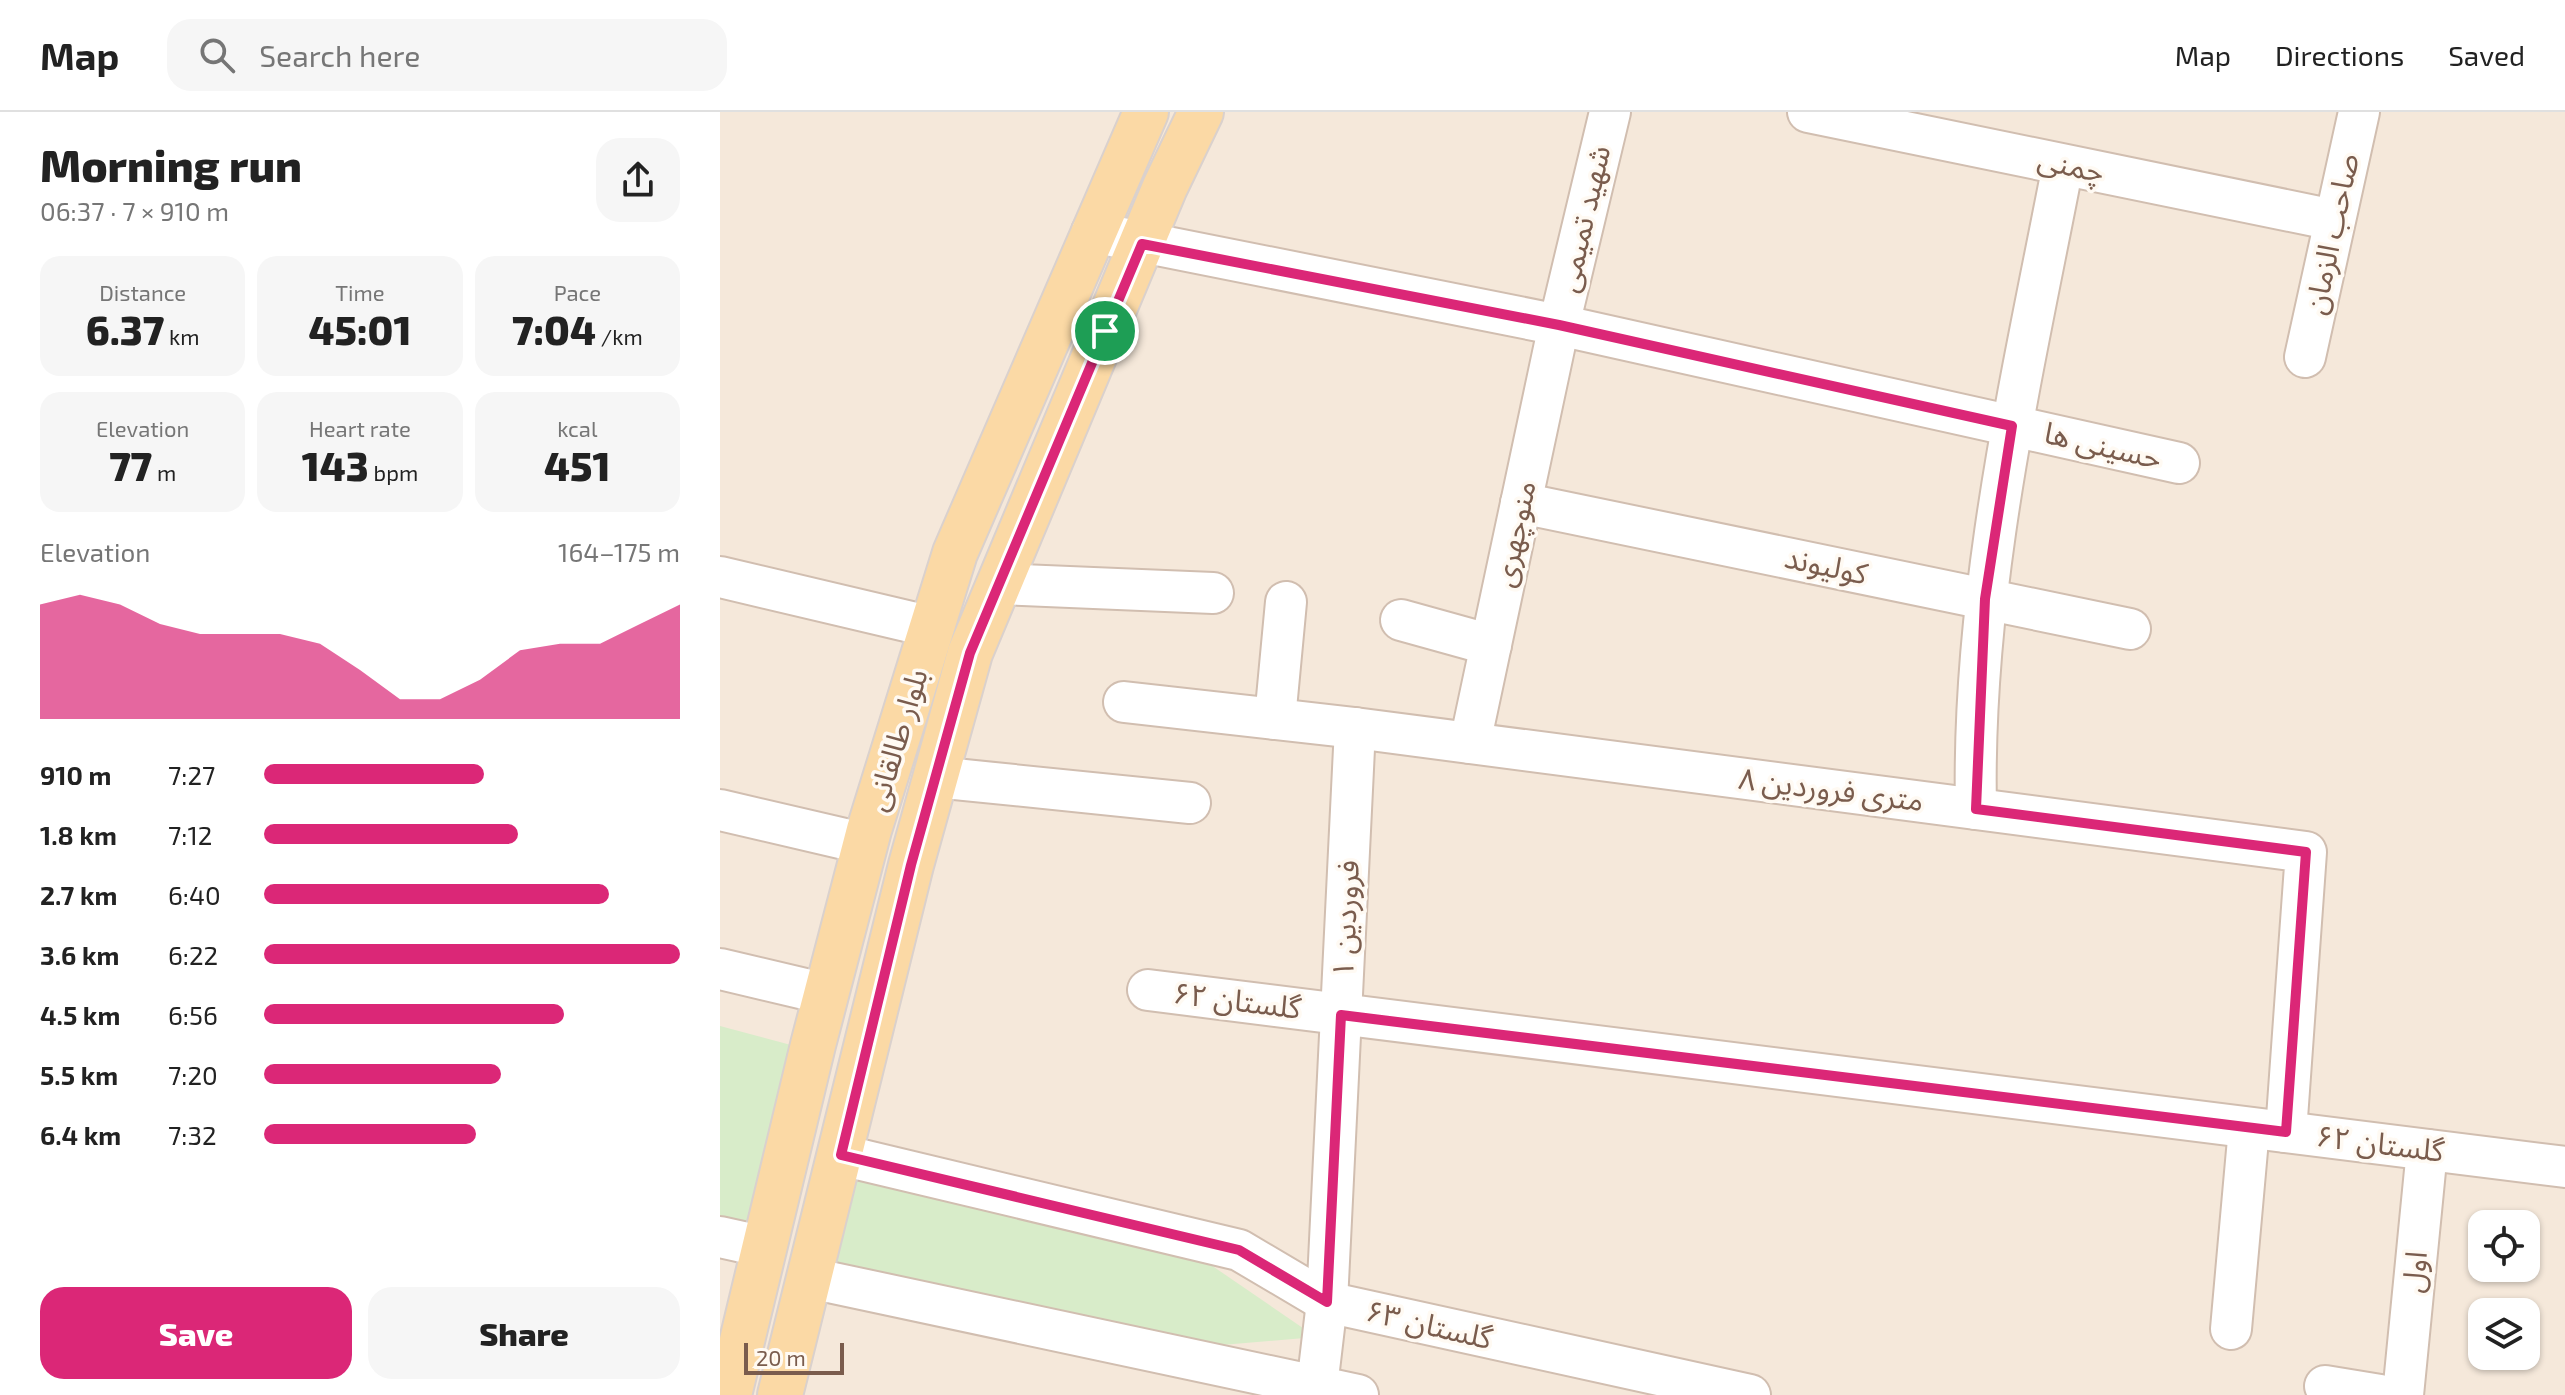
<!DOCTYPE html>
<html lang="en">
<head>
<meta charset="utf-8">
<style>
  :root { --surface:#fff; --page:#f6f6f6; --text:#222; --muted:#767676; --line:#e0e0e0; --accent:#db2777 }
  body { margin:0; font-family:"Exo 2","Noto Sans Arabic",sans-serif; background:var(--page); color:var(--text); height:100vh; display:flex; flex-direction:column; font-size:30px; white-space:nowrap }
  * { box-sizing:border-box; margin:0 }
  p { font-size:26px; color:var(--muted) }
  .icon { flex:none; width:44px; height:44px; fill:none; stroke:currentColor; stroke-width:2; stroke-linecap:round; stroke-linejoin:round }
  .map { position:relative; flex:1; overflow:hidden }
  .side { display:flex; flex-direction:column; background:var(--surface); width:720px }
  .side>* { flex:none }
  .controls { position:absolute; left:1748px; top:1098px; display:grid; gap:16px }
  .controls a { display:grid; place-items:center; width:72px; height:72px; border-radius:16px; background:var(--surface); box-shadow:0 2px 6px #0004; font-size:40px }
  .scale { position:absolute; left:24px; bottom:20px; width:100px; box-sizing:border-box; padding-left:8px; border:4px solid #7a5c4d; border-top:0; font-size:22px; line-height:28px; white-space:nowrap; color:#7a5c4d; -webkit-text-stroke:6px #fffaf3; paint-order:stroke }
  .pin { position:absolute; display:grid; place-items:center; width:68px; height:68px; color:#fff; margin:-34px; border:4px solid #fff; border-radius:50%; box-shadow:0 2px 8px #0007 }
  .round { display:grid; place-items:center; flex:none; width:84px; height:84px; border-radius:24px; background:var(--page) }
  .head { display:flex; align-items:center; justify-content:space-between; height:136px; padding:0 40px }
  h1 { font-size:44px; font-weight:800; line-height:60px }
  .metrics { display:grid; grid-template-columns:repeat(3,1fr); gap:12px; height:136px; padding:8px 40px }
  .metrics div { display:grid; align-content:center; border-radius:20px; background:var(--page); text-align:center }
  .metrics b { font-size:40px; font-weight:800 }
  .metrics small { font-size:22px; font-weight:400 }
  .metrics p { font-size:22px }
  .chart { height:224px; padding:16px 40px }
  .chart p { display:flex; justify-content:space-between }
  .chart svg { width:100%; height:144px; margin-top:8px; fill:var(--accent); opacity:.7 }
  .button { display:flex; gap:16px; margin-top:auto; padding:16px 40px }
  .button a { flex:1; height:92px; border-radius:24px; background:var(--accent); color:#fff; font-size:32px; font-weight:800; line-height:92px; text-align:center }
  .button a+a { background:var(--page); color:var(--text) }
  ul { padding:0 40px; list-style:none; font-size:26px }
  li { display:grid; grid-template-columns:128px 96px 1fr; align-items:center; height:60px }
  li i { height:20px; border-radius:10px; background:var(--accent) }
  header { display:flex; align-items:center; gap:48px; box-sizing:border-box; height:112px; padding:0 40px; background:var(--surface); border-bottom:2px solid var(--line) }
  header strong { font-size:38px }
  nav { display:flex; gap:44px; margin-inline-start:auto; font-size:28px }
  .search { width:560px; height:72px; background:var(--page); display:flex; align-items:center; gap:20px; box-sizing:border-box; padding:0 28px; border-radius:24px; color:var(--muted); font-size:30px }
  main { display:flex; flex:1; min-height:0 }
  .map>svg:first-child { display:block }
</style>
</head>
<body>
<header>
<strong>Map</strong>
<div class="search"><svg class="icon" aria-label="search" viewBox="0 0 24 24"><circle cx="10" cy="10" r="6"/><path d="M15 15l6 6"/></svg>Search here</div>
<nav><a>Map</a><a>Directions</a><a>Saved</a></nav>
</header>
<main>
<section class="side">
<div class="head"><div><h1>Morning run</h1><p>06:37 · 7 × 910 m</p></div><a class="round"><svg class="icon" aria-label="share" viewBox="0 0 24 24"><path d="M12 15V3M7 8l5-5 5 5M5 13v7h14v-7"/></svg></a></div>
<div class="metrics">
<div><p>Distance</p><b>6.37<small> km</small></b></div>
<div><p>Time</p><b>45:01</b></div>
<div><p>Pace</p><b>7:04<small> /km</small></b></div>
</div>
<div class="metrics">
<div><p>Elevation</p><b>77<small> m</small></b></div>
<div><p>Heart rate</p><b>143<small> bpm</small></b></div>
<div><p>kcal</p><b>451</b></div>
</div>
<div class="chart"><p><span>Elevation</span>164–175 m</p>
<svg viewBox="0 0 160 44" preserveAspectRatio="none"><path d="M0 44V9L10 6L20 9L30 15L40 18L50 18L60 18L70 21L80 29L90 38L100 38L110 32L120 23L130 21L140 21L150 15L160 9V44z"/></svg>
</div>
<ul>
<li><b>910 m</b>7:27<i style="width:53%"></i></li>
<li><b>1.8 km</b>7:12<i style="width:61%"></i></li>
<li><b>2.7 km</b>6:40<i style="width:83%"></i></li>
<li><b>3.6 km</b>6:22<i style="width:100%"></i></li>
<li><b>4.5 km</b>6:56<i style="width:72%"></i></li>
<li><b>5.5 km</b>7:20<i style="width:57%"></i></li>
<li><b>6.4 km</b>7:32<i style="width:51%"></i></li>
</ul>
<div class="button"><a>Save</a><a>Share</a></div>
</section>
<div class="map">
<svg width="1845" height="1283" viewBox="0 0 1845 1283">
  <rect width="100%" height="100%" fill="#fdf6ec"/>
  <!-- residential -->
  <path fill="#f5e8da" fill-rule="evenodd" d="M0,0H1845V1283H0ZM1762,1112H1806V1156H1762ZM1762,1200H1806V1244H1762Z"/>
  <!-- green -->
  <g fill="#d8ecc9">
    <polygon points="0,914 71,933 26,1122 0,1116"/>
    <polygon points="133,1062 491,1153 596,1225 478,1235 111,1152"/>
  </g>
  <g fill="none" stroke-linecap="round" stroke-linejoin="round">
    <!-- minor casing -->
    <g stroke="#d1beb0" stroke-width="44">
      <g id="minor">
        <polyline points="1088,0 1614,108"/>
        <polyline points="372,120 839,213 1459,351"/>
        <polyline points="1585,245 1639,0"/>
        <polyline points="801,391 1410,517"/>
        <polyline points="0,465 212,515"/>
        <polyline points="278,472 493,481"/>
        <polyline points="681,508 771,533"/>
        <polyline points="404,590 635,616 1586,740 1566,1020"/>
        <polyline points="555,607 566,490"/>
        <polyline points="750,631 839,213 890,0"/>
        <polyline points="215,665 470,691"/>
        <path d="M1256,697C1251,480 1302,265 1343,53"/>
        <polyline points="0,698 146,732"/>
        <polyline points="0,857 106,882"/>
        <polyline points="428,878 1845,1055"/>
        <polyline points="121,1043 519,1138 607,1190 1030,1283"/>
        <polyline points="0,1125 45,1135"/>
        <polyline points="90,1166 638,1283"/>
        <polyline points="1511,1217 1529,1016"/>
        <polyline points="1605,1274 1660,1283"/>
        <polyline points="596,1283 607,1190 635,616"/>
        <polyline points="1683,1283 1707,1038"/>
      </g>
    </g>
    <!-- major casing -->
    <g stroke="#dad1cd" stroke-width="48">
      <g id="major">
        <polyline points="9,1283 93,933 149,718 235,441 426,0"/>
        <polyline points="60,1283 191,753 250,541 445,75 481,0"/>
      </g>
    </g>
    <!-- minor -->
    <use href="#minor" stroke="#fff" stroke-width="40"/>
    <!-- major -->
    <use href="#major" stroke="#fbd9a5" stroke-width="44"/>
  </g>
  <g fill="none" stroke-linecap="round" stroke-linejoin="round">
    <!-- route casing -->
    <g stroke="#fff" stroke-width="16">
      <polygon id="route" points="422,132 839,213 1292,314 1265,487 1256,697 1586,740 1566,1020 621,903 607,1190 519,1138 121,1043 191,753 250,541"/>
    </g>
    <!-- route -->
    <use href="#route" stroke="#db2777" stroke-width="10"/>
  </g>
  <g text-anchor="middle" stroke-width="7" stroke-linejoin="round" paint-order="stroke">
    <!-- street labels -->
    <g font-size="30" fill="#7a5c4d" stroke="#fffaf3">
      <text transform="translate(1351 54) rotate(12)" y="10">چمنی</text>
      <text transform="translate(864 107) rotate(-77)" y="10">شهید تمیمی</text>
      <text transform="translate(1612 122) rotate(-78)" y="10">صاحب الزمان</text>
      <text transform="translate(1383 334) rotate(13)" y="10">حسینی ها</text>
      <text transform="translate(795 422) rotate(-78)" y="10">منوچهری</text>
      <text transform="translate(1106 454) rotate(12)" y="10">کولیوند</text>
      <text transform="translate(177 628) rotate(-73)" y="10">بلوار طالقانی</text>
      <text transform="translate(1111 678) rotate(7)" y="10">۸ متری فروردین</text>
      <text transform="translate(626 807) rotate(-87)" y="10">فروردین ۱</text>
      <text transform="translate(517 889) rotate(7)" y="10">گلستان ۶۲</text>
      <text transform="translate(1660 1032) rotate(7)" y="10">گلستان ۶۲</text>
      <text transform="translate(1695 1160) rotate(-84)" y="10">اول</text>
      <text transform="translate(709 1213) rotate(13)" y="10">گلستان ۶۳</text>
    </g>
  </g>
</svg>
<div class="controls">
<a><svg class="icon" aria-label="locate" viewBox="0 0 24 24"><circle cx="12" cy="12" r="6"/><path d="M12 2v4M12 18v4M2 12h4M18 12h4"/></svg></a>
<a><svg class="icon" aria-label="layers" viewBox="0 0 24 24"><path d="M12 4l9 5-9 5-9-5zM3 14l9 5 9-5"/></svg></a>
</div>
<div class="scale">20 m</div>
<div class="pin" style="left:385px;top:219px;background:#1e9e55"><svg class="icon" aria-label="arrive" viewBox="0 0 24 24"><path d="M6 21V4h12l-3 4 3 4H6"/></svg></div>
</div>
</main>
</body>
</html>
